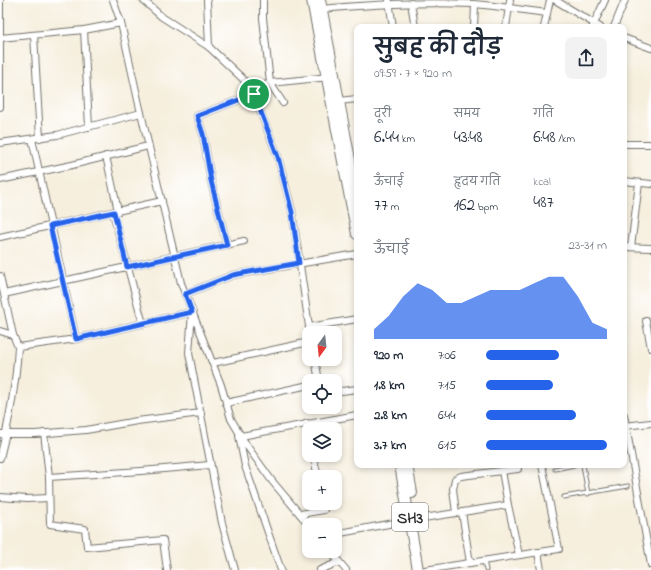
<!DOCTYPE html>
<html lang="hi">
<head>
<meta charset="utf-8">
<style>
  :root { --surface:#fff; --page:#f2f2f3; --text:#1f2937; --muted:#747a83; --accent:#2563eb }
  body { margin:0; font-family:"Indie Flower","Playpen Sans Deva",sans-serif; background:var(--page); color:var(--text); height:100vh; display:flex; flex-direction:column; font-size:15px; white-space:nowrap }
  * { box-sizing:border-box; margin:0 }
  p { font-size:13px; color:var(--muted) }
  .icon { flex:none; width:22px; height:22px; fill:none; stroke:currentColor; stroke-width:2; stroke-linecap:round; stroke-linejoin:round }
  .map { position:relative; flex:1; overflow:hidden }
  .drawer { position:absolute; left:354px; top:24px; width:273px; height:444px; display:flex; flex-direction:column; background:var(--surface); border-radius:8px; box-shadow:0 2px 6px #0003 }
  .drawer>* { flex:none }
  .needle { width:26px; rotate:195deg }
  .controls { position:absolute; left:302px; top:326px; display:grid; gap:8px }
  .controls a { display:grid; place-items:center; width:40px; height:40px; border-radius:8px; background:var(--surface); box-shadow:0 2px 6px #0003; font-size:20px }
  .pin { position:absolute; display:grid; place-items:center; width:34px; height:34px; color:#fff; margin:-17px; border:2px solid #fff; border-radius:50%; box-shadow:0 1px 4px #0007 }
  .round { display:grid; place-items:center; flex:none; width:42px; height:42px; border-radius:8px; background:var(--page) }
  .headline { display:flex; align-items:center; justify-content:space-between; height:68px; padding:0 20px }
  h1 { font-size:22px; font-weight:600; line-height:30px }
  .stats { display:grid; grid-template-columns:repeat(3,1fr); gap:6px; height:68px; padding:4px 20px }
  .stats div { display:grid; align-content:center }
  .stats b { font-size:17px; font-weight:600 }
  .stats small { font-size:11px; font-weight:400 }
  .stats p { font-size:11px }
  .chart { height:112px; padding:8px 20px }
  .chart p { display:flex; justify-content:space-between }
  .chart svg { width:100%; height:72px; margin-top:4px; fill:var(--accent); opacity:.7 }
  ul { padding:0 20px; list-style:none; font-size:13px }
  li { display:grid; grid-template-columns:64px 48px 1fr; align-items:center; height:30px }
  li i { height:10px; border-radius:5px; background:var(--accent) }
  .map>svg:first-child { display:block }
</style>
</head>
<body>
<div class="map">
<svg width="651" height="570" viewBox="0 0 651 570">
  <rect width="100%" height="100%" fill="#fff"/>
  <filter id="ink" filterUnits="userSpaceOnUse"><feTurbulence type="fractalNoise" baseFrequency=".025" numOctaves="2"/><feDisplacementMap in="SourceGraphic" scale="8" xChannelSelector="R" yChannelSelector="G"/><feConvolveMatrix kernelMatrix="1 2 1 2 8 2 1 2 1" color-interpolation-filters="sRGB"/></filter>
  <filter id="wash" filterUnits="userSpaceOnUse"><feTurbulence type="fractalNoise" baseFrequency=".012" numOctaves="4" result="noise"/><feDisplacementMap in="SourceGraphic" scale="16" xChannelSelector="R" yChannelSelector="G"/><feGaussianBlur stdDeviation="0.9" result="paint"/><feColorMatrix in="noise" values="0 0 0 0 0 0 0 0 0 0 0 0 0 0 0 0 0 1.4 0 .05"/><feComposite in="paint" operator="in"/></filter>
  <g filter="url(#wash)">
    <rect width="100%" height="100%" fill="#f6efde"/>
  </g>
  <g filter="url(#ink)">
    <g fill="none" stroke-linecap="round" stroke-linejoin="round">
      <!-- service casing -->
      <g stroke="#72706a" stroke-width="5">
        <g id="service">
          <polyline points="583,465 588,494"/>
          <polyline points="555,469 574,465"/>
          <polyline points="564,497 628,486"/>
          <polyline points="484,561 486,570"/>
        </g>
      </g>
      <!-- minor casing -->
      <g stroke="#72706a" stroke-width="8">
        <g id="minor">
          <polyline points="113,0 121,23 138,100 181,283 221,385 231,419 247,446 272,481 309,525"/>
          <polyline points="143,0 162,17 209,47 242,78 252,90 278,157 292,211 310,333"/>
          <polyline points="207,0 209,47"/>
          <polyline points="263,0 263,18 270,83 283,103"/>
          <polyline points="555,0 600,27"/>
          <polyline points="389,1 393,27"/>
          <polyline points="411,3 415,27"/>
          <path d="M321,9C372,4 423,2 474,4C498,6 523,10 547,13"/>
          <polyline points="593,26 605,0"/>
          <polyline points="474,27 475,5"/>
          <polyline points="506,27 510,0"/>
          <polyline points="544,27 550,0"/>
          <polyline points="614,27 625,0"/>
          <polyline points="84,30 89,127"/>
          <polyline points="34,35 40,138"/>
          <polyline points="0,38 84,30 121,23"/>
          <polyline points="624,38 651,48"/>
          <polyline points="252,90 270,83 329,77"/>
          <polyline points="339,101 357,99"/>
          <polyline points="0,107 0,0"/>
          <polyline points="32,139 76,339"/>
          <polyline points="0,143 57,135 141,113"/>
          <polyline points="624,144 651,144"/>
          <polyline points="106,156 118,211"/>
          <polyline points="0,180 72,165 148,146"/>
          <polyline points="624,181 651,184"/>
          <polyline points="113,212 143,324"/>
          <polyline points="0,237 162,201"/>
          <polyline points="227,245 211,181 203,134 197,116 254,94"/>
          <polyline points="624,247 651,248"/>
          <polyline points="631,247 639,183"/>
          <polyline points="0,276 13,335"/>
          <polyline points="4,294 244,241"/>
          <polyline points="185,294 233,275 357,254"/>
          <polyline points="646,321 651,348"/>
          <polyline points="309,327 357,319"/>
          <polyline points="0,331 13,335 18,347"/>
          <polyline points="315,359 319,381"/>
          <polyline points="213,363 309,342"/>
          <polyline points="335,389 342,391 357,389"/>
          <polyline points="226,403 309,385"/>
          <polyline points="624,415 651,565"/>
          <polyline points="307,423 309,434"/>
          <polyline points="624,426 651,423"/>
          <polyline points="44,433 49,477"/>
          <polyline points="0,434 35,434 86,430 137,421 201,413"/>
          <polyline points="239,436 245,466 281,570"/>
          <polyline points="241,436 357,415"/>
          <polyline points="313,455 318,477"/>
          <path d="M0,458C9,422 16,385 18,347L76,339L192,312L189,353L222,523L235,570"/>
          <polyline points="502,471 508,505"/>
          <polyline points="0,497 27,499 49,498"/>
          <polyline points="462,512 470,563"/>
          <polyline points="456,513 453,489 455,479 461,476 518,469"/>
          <polyline points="300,514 324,510 323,503"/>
          <polyline points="417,519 508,505 519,555"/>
          <polyline points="335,534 410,520"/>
          <polyline points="330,551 346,570"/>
          <polyline points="538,552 541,570"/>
          <polyline points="167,570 163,540 87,547 85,529 50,524 49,477 141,471 210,465"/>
          <polyline points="320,570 339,562"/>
          <polyline points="425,570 559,549 542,465"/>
        </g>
      </g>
      <!-- primary casing -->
      <g stroke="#72706a" stroke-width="12">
        <g id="primary">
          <polyline points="312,0 357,234"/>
          <polyline points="320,0 357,197"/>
          <polyline points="400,465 418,570"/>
          <polyline points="407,465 412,493"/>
        </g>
      </g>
      <!-- service -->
      <use href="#service" stroke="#fff" stroke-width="3"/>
      <!-- minor -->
      <use href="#minor" stroke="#fff" stroke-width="6"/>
      <!-- primary -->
      <use href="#primary" stroke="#fff" stroke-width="10"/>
    </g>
  </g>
  <g fill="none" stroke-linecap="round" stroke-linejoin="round" filter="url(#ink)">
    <!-- route casing -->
    <g stroke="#fff" stroke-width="8">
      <polygon id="route" points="254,94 278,157 292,212 299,263 233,275 185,294 192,312 76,339 50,226 114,212 127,267 227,245 211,181 203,134 197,116"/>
    </g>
    <!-- route -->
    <use href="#route" stroke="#2563eb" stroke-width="5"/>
  </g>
  <g text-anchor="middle" stroke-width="3" stroke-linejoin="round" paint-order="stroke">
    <!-- shield labels -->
    <rect fill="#fff" stroke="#6b6b6b" stroke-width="1" x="392" y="503" width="36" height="28" rx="3"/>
    <g font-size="16" font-weight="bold" fill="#2b2b2b">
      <text x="410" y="523">SH3</text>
    </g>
  </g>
</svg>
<div class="controls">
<a><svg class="needle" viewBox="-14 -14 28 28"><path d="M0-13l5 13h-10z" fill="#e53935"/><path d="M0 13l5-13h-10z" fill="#747a83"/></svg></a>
<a><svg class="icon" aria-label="locate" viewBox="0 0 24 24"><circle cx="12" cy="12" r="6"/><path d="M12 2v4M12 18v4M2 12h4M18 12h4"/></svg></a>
<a><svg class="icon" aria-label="layers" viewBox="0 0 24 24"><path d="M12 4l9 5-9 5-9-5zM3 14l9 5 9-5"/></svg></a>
<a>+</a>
<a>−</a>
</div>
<div class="pin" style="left:254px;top:94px;background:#1e9e55"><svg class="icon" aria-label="arrive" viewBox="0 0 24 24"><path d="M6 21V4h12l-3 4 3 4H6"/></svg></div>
<section class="drawer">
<div class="headline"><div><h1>सुबह की दौड़</h1><p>09:59 · 7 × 920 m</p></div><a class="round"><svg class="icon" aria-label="share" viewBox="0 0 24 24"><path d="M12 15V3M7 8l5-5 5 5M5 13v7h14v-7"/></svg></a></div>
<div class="stats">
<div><p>दूरी</p><b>6.44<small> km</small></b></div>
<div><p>समय</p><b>43:48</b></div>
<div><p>गति</p><b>6:48<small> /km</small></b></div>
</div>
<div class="stats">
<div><p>ऊँचाई</p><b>77<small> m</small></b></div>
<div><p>हृदय गति</p><b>162<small> bpm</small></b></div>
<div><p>kcal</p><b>487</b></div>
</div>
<div class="chart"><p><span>ऊँचाई</span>23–31 m</p>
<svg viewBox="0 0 160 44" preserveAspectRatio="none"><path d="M0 44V38L10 30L20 18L30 10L40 14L50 22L60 22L70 18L80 14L90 14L100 14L110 10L120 6L130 6L140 18L150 34L160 38V44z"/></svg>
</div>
<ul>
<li><b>920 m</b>7:06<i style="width:60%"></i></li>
<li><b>1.8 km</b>7:15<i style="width:55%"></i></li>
<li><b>2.8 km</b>6:44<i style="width:74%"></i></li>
<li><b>3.7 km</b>6:15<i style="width:100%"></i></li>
</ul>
</section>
</div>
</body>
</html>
